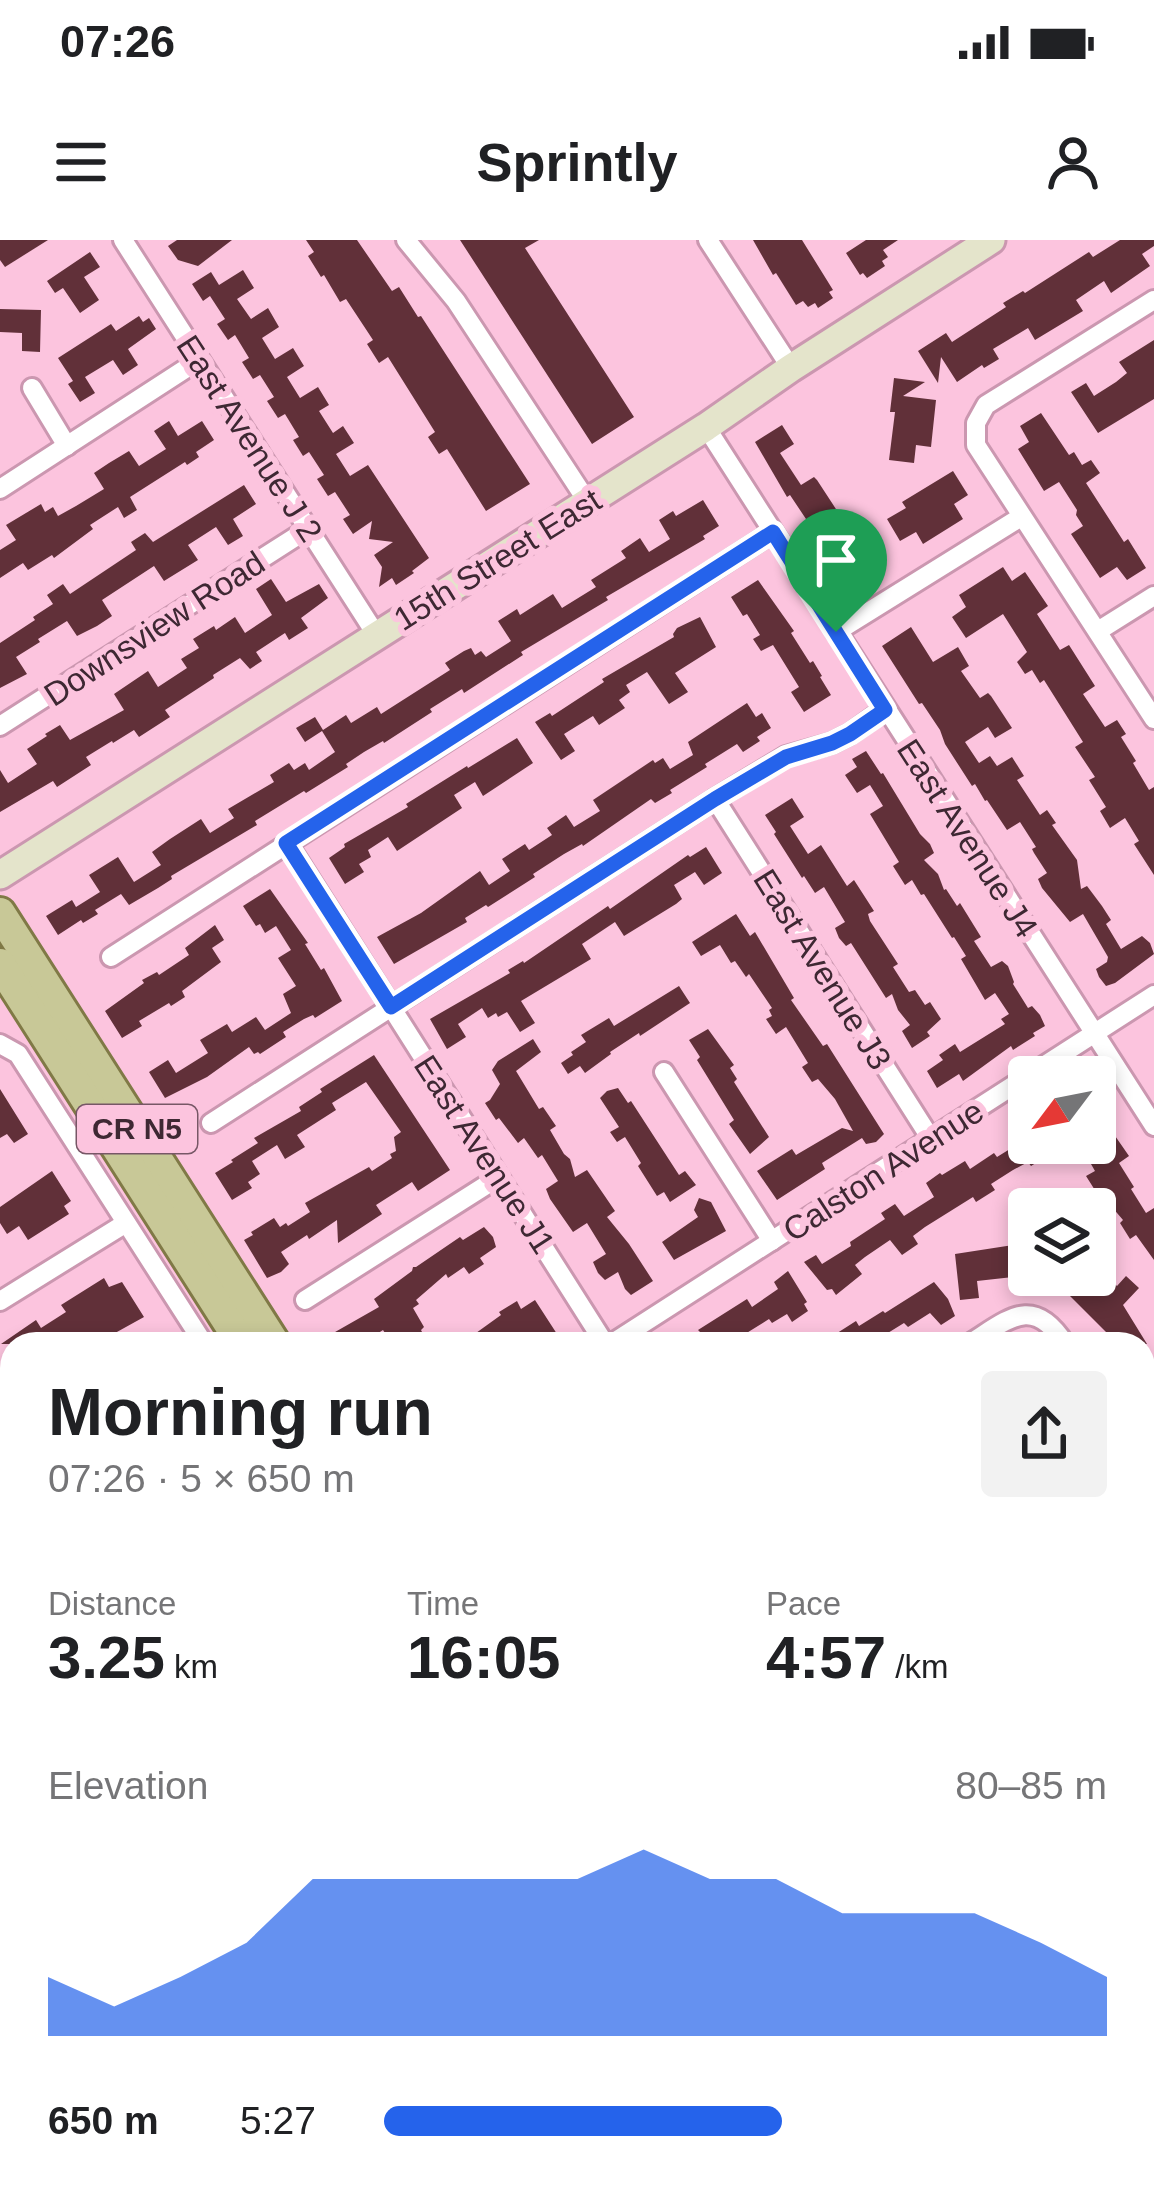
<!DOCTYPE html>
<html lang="en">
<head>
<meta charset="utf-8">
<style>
  :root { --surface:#fff; --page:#f2f2f2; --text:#202124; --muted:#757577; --accent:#2563eb }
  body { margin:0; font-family:Helvetica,sans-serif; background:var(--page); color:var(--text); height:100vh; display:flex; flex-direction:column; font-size:45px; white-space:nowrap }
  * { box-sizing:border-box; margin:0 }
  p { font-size:39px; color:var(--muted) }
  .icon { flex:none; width:66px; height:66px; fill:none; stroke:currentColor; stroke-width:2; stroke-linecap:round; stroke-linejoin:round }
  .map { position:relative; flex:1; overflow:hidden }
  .side { position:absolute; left:0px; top:1092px; width:1155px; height:858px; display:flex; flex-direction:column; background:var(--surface); border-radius:36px 36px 0 0; box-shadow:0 6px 18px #0003 }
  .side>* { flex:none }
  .needle { width:78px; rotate:238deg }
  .controls { position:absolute; left:1008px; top:816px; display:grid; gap:24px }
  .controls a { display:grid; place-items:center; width:108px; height:108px; border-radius:12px; background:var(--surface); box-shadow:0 6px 18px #0003; font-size:60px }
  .pin { position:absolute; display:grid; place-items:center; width:102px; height:102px; color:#fff; margin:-123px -51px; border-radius:50% 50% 50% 0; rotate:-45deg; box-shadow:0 0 12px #0007 }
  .pin .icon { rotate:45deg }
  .round { display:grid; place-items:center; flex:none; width:126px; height:126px; border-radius:12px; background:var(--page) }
  .head { display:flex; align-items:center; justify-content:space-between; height:204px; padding:0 48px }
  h1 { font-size:66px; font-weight:600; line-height:90px }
  .metrics { display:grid; grid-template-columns:repeat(3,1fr); gap:18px; height:204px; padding:12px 48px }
  .metrics div { display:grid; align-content:center }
  .metrics b { font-size:60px; font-weight:600 }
  .metrics small { font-size:33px; font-weight:400 }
  .metrics p { font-size:33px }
  .chart { height:336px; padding:24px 48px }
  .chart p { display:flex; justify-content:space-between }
  .chart svg { width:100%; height:216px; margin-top:12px; fill:var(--accent); opacity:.7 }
  ul { padding:0 48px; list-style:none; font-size:39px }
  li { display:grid; grid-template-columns:192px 144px 1fr; align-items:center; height:90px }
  li i { height:30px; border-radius:15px; background:var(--accent) }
  .status { display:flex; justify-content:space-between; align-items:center; height:84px; padding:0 60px; background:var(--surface); direction:ltr }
  .status svg { height:33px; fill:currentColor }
  header { display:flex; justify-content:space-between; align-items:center; height:156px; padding:0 48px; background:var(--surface); font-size:54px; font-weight:600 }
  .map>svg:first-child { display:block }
</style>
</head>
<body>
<div class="status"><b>07:26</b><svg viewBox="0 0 49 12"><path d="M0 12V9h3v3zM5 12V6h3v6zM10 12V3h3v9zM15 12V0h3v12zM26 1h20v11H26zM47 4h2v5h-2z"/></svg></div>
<header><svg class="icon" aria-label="menu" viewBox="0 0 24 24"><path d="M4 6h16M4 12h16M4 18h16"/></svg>Sprintly<svg class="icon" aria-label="person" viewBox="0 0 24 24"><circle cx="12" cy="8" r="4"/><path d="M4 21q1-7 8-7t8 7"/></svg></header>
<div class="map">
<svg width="1154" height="1950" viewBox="0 0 1154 1950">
  <rect width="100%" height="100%" fill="#fcc4de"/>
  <!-- built -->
  <polygon fill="#f2b5d2" points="1154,1663 1154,1950 841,1950 833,1938 1143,1938 1143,1670"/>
  <!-- building -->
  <g fill="#613039">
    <polygon points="0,0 48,0 5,27 0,20"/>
    <polygon points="177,0 232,0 198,26 178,20 168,6"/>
    <polygon points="306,0 357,0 392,51 399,47 418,77 421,76 530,244 486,271 447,209 439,214 428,197 435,192 388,117 379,123 367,104 373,100 346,59 340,62 324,35 321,37 308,16 314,12"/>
    <polygon points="460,0 539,0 525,8 634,177 592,204"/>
    <polygon points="753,0 802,0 833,50 829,52 833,58 818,68 815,63 808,67 803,61 796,65 776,33 773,35"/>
    <polygon points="866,0 898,0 883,10 888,17 882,21 885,26 867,38 863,33 860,35 846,13"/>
    <polygon points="1120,0 1154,0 1154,6 1142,14 1150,26 1111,53 1104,41 1076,60 1083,71 1035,100 1028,88 993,109 999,119 984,128 982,125 957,142 941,117 938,143 918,111 946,93 952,102 1006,67 1003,63 1023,51 1025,53 1089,12 1093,17"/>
    <polygon points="90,12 100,27 84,37 99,60 80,73 63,48 55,53 47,41"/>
    <polygon points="243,30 254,48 237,59 251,79 268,68 279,87 262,98 275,119 293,108 304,126 287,137 300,158 318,147 329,165 319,171 333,193 343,186 354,203 336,214 350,236 368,225 429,318 412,331 414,333 396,345 392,338 379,347 382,327 374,315 393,302 369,299 372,281 353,294 343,279 350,275 335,252 328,256 317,239 324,235 309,212 303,216 293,200 299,197 285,174 278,178 267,161 274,157 260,135 253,139 242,122 249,118 235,95 228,100 217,84 225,79 210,56 203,61 192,44 211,32 219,45"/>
    <polygon points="0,69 41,70 40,112 22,111 22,93 0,92"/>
    <polygon points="139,76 143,82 149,78 156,89 128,109 138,125 123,135 113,120 85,137 95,153 80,162 68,144 73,141 58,118 111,84 116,91"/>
    <polygon points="1154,100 1154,159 1098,193 1071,152 1086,143 1094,156 1116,142 1127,133 1119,122"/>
    <polygon points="894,138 925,142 903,156 936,160 931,207 916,205 914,223 889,220 895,172 890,172"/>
    <polygon points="1041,173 1069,215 1074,212 1082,225 1091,220 1100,233 1086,243 1124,302 1128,299 1146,328 1127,340 1117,327 1100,338 1071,294 1083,286 1076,275 1077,270 1059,242 1044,251 1018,209 1029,202 1020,186"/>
    <polygon points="169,181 178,196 202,181 214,200 196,212 199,217 187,225 185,222 130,257 137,270 124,278 118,267 90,285 93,289 54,318 52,315 28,330 23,323 0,338 0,310 16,300 6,285 41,264 45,272 53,267 58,276 76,266 104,249 94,233 109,223 129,211 139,226 166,209 154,191"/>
    <polygon points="782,185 794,204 780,213 801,245 814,237 817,240 879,335 852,353 817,304 820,302 810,285 790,255 787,257 755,202"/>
    <polygon points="953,231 968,255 954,264 963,279 923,304 916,292 900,301 887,279 906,268 902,262"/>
    <polygon points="244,245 256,264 233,279 243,296 228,305 216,287 188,305 198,320 164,341 154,326 102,360 112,376 97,386 77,396 67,381 38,399 40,402 16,417 27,434 0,448 0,403 35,380 33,377 53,364 47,355 63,344 70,354 136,310 131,302 145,293 153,302"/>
    <polygon points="703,260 719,286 703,296 705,299 606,357 608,360 521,412 523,415 464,453 462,449 430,469 432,472 384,503 383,501 364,512 346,524 348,527 306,553 304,551 255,581 257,585 171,636 172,639 158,648 129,665 121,654 95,670 98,674 83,683 81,680 58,695 46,676 72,660 76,667 100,652 89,635 118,617 134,642 161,625 152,612 170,599 201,579 210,593 234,578 228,569 274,542 270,535 289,523 294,530 305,523 309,530 335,512 322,491 305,502 296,488 315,477 323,490 346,475 351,483 377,467 381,474 450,430 445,423 464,411 471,408 475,415 481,411 486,417 511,401 498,381 517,369 520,375 553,354 562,368 596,347 591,340 626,318 621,311 640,298 649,312 670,299 659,280 673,271 676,276"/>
    <polygon points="1003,327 1012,341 1025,332 1048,366 1037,374 1060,410 1069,405 1095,446 1083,454 1105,487 1117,480 1126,494 1121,497 1136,521 1133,523 1149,550 1154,547 1154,635 1134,604 1139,601 1125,578 1110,588 1100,571 1106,567 1089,540 1095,537 1075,507 1083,502 1044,440 1040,443 1032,430 1025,434 1017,422 1027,412 1003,374 966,398 952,377 966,367 959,355"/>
    <polygon points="271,339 286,362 319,344 328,358 301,378 308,388 289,400 285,393 256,412 262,421 250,429 240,418 213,435 214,438 165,470 170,477 139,497 134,490 113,503 112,501 86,517 91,525 57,547 53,541 0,572 0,530 8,543 37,524 27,509 47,496 45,494 60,485 70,500 124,470 114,454 148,431 158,447 187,428 181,419 199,408 193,399 214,386 216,390 235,377 245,393 272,375 256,349"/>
    <polygon points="758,340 794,391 791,393 810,423 813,421 822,436 820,437 831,455 804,472 791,452 799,447 773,405 761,411 753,399 760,395 747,374 743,376 731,357"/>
    <polygon points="700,377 716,407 675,433 688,452 669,464 647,432 626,445 630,452 619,460 625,468 599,485 593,476 564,494 575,511 561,520 535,482 550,473 552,476 581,457 604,442 602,439 674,397 673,394 677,388"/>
    <polygon points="911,387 933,422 958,407 969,426 961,431 980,458 988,453 991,456 1012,488 995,498 988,487 965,502 979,523 990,516 997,526 1012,517 1024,536 1017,540 1040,575 1047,570 1056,583 1052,585 1077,620 1081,649 1087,646 1102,666 1111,680 1106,684 1121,709 1142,696 1150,703 1154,714 1115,743 1106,746 1099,737 1096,729 1107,722 1108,717 1083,674 1070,682 1042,648 1038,639 1047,633 1034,613 1032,609 1036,607 1020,582 1007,590 987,560 985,561 975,544 972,546 945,504 940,490 922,463 919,464 882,406"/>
    <polygon points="747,463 756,477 762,473 771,488 757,497 760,501 743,512 737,504 705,524 707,527 670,550 672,553 655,563 651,559 583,606 582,604 564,614 533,634 535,637 488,667 486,665 465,678 467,682 394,724 377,697 421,673 480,631 489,645 510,631 502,619 525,604 529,610 552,595 547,588 566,575 574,587 600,571 593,560 653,520 655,523 663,518 670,529 693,515 688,502"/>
    <polygon points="517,498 533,523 483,556 475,542 454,555 462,568 397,611 388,597 368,610 371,617 359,624 364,632 345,644 329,618 345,607 344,604 408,567 406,564 467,526 468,528"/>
    <polygon points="866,511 881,534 883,533 920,594 930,604 934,613 924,620 938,634 944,650 946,649 957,666 960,663 981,697 974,701 991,727 1002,721 1008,726 1014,742 1013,744 1028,768 1032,766 1040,775 1045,786 1033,793 1035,796 1013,810 1011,806 963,841 959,834 937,848 927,831 943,820 939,815 955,804 960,812 1005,784 1001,779 1009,774 995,753 985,760 961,719 966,716 954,697 952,698 924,654 921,655 912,640 905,645 893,626 899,622 870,574 883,566 870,545 857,553 845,535 857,527 852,519"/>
    <polygon points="792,558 804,577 790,586 808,614 821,605 847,646 854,640 874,671 868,674 870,681 898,724 893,727 909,752 915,750 925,765 930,762 941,779 927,792 930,796 912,808 902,791 910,785 898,770 892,754 886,758 851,703 846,706 839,698 835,688 845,682 824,647 815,653 804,636 802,638 774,594 776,592 765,575"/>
    <polygon points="706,607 722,633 704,645 695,632 674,645 682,659 676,664 624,696 615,682 582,704 591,719 521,761 535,783 520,792 507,772 498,777 496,773 488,778 482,768 458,784 466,797 447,809 430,779 510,733 508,730 523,721 524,723 608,666 610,669 688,615 690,617"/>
    <polygon points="270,649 308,703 305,704 321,730 324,728 342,761 315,778 313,775 304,779 283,792 286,797 260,814 258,812 254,814 249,807 207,837 165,858 149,832 168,820 176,833 208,813 200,800 227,784 232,792 256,777 265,790 291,773 283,754 296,746 278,718 291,710 276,686 265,693 260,684 256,686 243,666"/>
    <polygon points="736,674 750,696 755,692 794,758 791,760 823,806 827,804 884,894 876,902 866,904 862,898 822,923 825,929 777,960 757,931 792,909 796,915 842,888 853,891 835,859 818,839 812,842 802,827 808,823 786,787 776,794 766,779 772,776 769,770 772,768 749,734 746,737 735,721 731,723 720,705 701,716 692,702"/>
    <polygon points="215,685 224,700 212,708 221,722 182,751 185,757 171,766 169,763 139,781 142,786 122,798 105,771 144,743 142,740 157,732 159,735 189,715 185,708"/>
    <polygon points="679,746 690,763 640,796 639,793 610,812 611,814 585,833 580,826 568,834 561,823 573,815 571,812 586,802 581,795 609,778 614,786"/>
    <polygon points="708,789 734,825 730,828 737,839 734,842 769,897 750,914 729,884 734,880 697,820 700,817 689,800"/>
    <polygon points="533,799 541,812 516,831 539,869 543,867 556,886 550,890 564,914 570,919 575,937 587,930 615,971 607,977 629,1004 653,1041 631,1055 625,1049 618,1032 605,1040 598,1033 593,1022 606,1014 587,983 573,992 550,959 546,949 558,941 542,915 538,918 524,898 518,903 499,878 496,880 485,863 490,860 500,844 492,830 498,821"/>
    <polygon points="374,815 450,930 418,951 412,942 376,965 382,974 338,1003 337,980 309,999 307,995 281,1012 289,1024 281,1032 267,1038 244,1000 253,995 251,992 274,978 280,987 286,983 288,986 310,972 305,963 369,927 372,931 392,918 390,914 396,911 394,897 401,892 366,842 332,863 336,870 297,895 305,907 285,919 277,905 252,921 260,934 248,942 252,948 232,960 215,933 233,922 231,920 258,903 254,898 301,871 299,867 322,852 320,849"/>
    <polygon points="618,848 628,863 631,861 679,935 685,931 696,945 670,962 664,952 657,956 638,926 641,923 625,897 617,902 610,892 619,887 600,858 607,851"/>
    <polygon points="0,849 28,894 14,903 7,894 0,898"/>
    <polygon points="1095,867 1129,916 1119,923 1134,947 1131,949 1146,973 1154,968 1154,1020 1136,995 1130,999 1120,983 1123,980 1100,953 1098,955 1086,936 1095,931 1083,910 1095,903"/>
    <polygon points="1029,873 1029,903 1068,903 1031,926 1028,922 1013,930 991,944 995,950 976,962 973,957 925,987 913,996 918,1004 902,1015 890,1000 865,1017 855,1025 862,1034 836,1055 832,1049 827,1050 804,1022 816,1015 822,1024 851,1006 850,1002 885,979 881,973 895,964 904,976 934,957 926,943 940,933 942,935 965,921 970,929 994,913 997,917 1021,902 1013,889"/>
    <polygon points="52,931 71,961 64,966 69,974 28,1000 19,986 7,994 0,983 0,967"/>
    <polygon points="699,958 711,962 726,991 674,1020 662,1002 698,977 694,970"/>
    <polygon points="484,987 493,997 496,1007 480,1018 484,1024 469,1034 464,1027 448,1038 446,1034 416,1060 419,1064 413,1068 424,1087 421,1090 424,1096 410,1104 392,1104 383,1090 361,1104 314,1104 379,1067 374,1059 412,1031 413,1027 416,1027 460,997 463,1000"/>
    <polygon points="1020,1004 1029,1007 1029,1026 1021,1025 1022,1033 1013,1037 977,1041 979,1058 960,1060 955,1014"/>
    <polygon points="1095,1026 1117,1046 1126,1036 1139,1048 1123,1065 1147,1104 1086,1104 1106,1092 1068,1054 1085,1035 1095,1035"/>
    <polygon points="788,1031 807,1062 804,1064 808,1071 792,1082 787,1074 772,1083 769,1079 745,1094 751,1104 671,1104 700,1092 698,1090 747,1059 752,1067 778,1049 774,1042"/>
    <polygon points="104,1038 109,1047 122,1042 144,1077 97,1103 93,1097 82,1104 1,1104 36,1080 41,1088 66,1072 61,1065"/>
    <polygon points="934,1042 948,1059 955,1076 941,1085 930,1073 908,1087 904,1083 870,1104 820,1104 856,1081 859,1086 883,1071 885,1073"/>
    <polygon points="535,1060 557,1094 541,1104 483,1104 476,1093 501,1075 499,1072 517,1061 521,1069"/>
  </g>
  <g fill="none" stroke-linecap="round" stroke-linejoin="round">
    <!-- lane casing -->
    <g stroke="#cb97b0" stroke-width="15">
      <g id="lane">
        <polyline points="319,1938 327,1950"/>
        <polyline points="648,1950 652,1938"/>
      </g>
    </g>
    <!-- street casing -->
    <g stroke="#cb97b0" stroke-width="24">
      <g id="street">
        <polyline points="123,0 377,396"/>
        <polyline points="406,0 456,61 587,261"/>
        <polyline points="708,0 791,128"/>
        <polyline points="1154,60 986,165 976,183 976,205 1154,479"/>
        <polyline points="32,148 67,206"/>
        <polyline points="706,187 1154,886"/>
        <polyline points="0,249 199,120"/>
        <polyline points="1098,391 1154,356"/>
        <polyline points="836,392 1021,277"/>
        <polyline points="0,486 308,289"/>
        <polyline points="715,559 931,899"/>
        <polyline points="287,603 605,1104"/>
        <polyline points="111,717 773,292"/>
        <polyline points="0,804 18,814 204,1104"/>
        <polyline points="664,832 772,1001"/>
        <polyline points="211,883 715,559 786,516 832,503 850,494 885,469"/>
        <polyline points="305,1060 499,937"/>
        <polyline points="0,1061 126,983"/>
        <polyline points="611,1104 1154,755"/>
        <path d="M969,1104C1009,1079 1033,1054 1065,1104"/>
        <polyline points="1143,1226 1154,1243"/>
        <polyline points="0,1319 12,1311"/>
        <polyline points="1143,1553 1154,1546"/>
        <polyline points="0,1575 12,1567"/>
        <polyline points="0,1599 12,1619"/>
        <polyline points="160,1938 168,1950"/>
        <polyline points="3,1950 22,1938"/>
      </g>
    </g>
    <!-- secondary casing -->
    <g stroke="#cb97b0" stroke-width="33">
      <polyline id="secondary" points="0,635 706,187 791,128 991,0"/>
    </g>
    <!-- primary casing -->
    <g stroke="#807946" stroke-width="36">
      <g id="primary">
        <polyline points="0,673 275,1104"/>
        <polyline points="0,724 242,1104"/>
        <polyline points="794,1938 802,1950"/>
      </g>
    </g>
    <!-- lane -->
    <use href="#lane" stroke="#fff" stroke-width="9"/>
    <!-- street -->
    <use href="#street" stroke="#fff" stroke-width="18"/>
    <!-- secondary -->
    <use href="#secondary" stroke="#e4e4cb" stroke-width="27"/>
    <!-- primary -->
    <use href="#primary" stroke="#c8c897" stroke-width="30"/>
  </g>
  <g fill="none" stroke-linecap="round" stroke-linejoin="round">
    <!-- route casing -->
    <g stroke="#fff" stroke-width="24">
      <polygon id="route" points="773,292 885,470 850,494 832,503 786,517 715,559 391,767 286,603"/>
    </g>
    <!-- route -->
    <use href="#route" stroke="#2563eb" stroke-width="15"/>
  </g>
  <g text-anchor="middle" stroke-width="12" stroke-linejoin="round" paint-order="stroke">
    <!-- shield labels -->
    <rect fill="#fcc4de" stroke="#775766" stroke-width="3" x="77" y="865" width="120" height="48" rx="9"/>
    <g font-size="30" font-weight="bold" fill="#3e2833">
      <text x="137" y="899">CR N5</text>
    </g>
    <!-- street labels -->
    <g font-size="33" fill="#3e2833" stroke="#fcc4de">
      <text transform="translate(250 198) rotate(57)" y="12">East Avenue J 2</text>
      <text transform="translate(497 319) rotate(-32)" y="12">15th Street East</text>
      <text transform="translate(154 388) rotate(-33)" y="12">Downsview Road</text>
      <text transform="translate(968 598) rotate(57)" y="12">East Avenue J4</text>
      <text transform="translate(823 729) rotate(58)" y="12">East Avenue J3</text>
      <text transform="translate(485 914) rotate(57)" y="12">East Avenue J1</text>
      <text transform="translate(883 930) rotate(-33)" y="12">Calston Avenue</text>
    </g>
  </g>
</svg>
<div class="controls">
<a><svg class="needle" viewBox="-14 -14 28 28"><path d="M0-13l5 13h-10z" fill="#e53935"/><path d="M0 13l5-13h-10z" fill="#757577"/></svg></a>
<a><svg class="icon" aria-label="layers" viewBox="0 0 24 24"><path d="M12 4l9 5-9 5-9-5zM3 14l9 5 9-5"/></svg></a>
</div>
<div class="pin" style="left:836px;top:392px;background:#1e9e55"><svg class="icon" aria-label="arrive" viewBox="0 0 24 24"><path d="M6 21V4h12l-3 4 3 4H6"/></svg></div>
<section class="side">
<div class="head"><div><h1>Morning run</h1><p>07:26 · 5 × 650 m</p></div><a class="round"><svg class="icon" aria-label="share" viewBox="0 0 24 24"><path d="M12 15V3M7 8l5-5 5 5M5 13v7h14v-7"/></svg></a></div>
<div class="metrics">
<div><p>Distance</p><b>3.25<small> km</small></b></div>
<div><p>Time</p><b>16:05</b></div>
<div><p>Pace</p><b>4:57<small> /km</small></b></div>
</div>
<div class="chart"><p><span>Elevation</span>80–85 m</p>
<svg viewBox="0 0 160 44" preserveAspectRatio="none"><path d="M0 44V32L10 38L20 32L30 25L40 12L50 12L60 12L70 12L80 12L90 6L100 12L110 12L120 19L130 19L140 19L150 25L160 32V44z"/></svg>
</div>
<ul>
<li><b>650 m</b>5:27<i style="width:55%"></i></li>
</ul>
</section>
</div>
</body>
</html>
